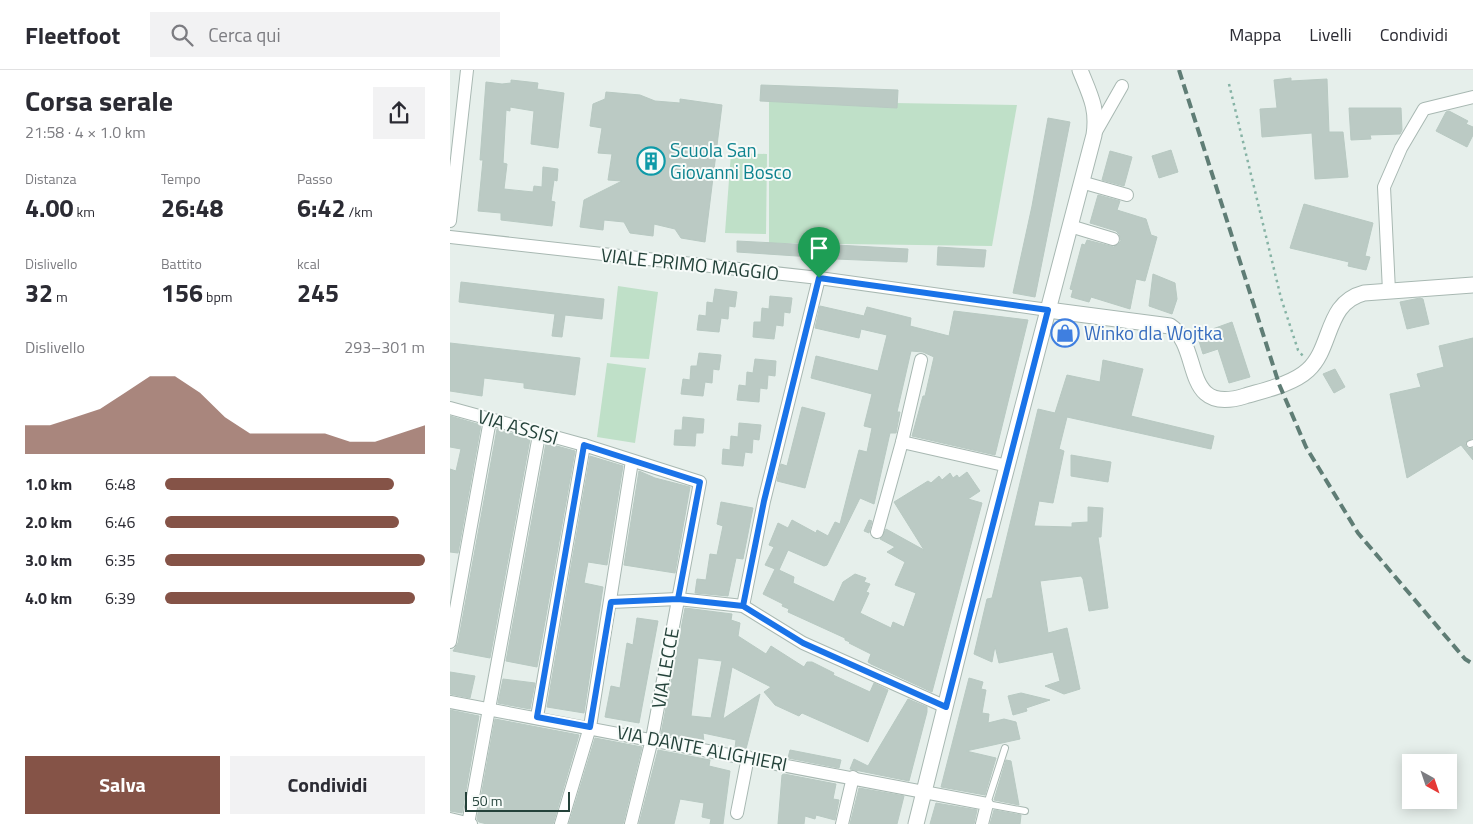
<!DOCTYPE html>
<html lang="it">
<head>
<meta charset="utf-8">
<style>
  :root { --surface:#fff; --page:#f2f2f3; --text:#2b2b33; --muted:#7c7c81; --line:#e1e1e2; --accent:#855347 }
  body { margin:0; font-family:"Titillium Web",sans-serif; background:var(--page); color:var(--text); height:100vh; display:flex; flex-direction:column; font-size:19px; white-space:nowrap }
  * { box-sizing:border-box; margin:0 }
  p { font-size:16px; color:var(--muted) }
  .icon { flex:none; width:28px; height:28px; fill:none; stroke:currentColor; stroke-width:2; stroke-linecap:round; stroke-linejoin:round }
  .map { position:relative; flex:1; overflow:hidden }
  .drawer { display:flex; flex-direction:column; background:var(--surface); width:450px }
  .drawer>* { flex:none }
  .needle { width:32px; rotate:140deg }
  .controls { position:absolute; left:952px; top:684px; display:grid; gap:10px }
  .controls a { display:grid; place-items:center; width:55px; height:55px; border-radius:0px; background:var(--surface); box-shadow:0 2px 12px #0003; font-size:25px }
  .scale { position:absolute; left:15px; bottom:12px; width:105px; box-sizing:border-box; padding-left:5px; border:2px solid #24423a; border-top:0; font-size:14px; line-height:18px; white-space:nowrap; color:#24423a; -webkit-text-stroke:4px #f7fbf9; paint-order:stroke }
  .pin { position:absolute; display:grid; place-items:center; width:42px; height:42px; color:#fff; margin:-51px -21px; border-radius:50% 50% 50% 0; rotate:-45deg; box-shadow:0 0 5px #0007 }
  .pin .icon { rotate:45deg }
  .round { display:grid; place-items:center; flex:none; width:52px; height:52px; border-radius:0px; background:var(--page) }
  .overview { display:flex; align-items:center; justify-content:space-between; height:85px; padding:0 25px }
  h1 { font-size:28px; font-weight:700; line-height:38px }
  .metrics { display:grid; grid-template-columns:repeat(3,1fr); gap:8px; height:85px; padding:5px 25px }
  .metrics div { display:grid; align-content:center }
  .metrics b { font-size:25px; font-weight:700 }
  .metrics small { font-size:14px; font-weight:400 }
  .metrics p { font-size:14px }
  .chart { height:140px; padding:10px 25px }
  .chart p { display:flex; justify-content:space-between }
  .chart svg { width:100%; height:90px; margin-top:5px; fill:var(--accent); opacity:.7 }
  .cta { display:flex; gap:10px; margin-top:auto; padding:10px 25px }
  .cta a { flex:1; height:58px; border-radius:0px; background:var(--accent); color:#fff; font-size:20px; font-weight:700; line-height:58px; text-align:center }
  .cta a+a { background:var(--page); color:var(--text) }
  ul { padding:0 25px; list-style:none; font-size:16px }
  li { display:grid; grid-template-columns:80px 60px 1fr; align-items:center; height:38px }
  li i { height:12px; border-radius:6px; background:var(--accent) }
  header { display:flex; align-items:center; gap:30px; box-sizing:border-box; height:70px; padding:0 25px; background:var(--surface); border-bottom:1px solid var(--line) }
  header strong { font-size:24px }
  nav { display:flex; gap:28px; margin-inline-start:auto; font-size:18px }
  .search { width:350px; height:45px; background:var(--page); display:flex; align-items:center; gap:12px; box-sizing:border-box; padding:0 18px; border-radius:0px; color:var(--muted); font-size:19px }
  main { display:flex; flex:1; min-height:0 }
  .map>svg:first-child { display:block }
</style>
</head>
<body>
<header>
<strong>Fleetfoot</strong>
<div class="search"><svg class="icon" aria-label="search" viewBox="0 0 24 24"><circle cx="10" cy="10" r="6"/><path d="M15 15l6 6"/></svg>Cerca qui</div>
<nav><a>Mappa</a><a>Livelli</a><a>Condividi</a></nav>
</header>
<main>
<section class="drawer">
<div class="overview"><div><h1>Corsa serale</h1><p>21:58 · 4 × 1.0 km</p></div><a class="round"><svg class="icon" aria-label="share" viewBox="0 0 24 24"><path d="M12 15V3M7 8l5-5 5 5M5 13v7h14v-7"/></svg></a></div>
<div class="metrics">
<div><p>Distanza</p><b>4.00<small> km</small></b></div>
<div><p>Tempo</p><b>26:48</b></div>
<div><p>Passo</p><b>6:42<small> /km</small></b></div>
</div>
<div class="metrics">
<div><p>Dislivello</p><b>32<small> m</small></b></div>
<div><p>Battito</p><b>156<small> bpm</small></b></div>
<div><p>kcal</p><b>245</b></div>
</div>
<div class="chart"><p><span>Dislivello</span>293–301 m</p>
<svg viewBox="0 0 160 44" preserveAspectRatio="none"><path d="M0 44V30L10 30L20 26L30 22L40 14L50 6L60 6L70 14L80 26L90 34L100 34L110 34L120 34L130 38L140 38L150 34L160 30V44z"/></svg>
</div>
<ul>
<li><b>1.0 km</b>6:48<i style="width:88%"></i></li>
<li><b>2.0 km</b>6:46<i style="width:90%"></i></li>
<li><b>3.0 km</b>6:35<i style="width:100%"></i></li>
<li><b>4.0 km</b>6:39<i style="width:96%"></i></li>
</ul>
<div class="cta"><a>Salva</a><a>Condividi</a></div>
</section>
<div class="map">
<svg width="1023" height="754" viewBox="0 0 1023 754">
  <rect width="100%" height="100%" fill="#e6efeb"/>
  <!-- green -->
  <g fill="#bfe0c8">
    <polygon points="319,31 567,35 542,176 319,173"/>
    <polygon points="281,83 317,84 316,164 275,163"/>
    <polygon points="168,216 208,222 199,289 160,287"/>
    <polygon points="157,293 196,298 185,373 147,367"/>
  </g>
  <!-- building -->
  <g fill="#bbcac4" stroke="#b8c9c2" fill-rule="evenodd">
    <polygon points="841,8 841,11 877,9 879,62 893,62 898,107 865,109 862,63 812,67 810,39 827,38 824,10"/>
    <polygon points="61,10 88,13 87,19 114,23 108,78 81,74 84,41 60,37 60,41 56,40 53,93 57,94 54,119 83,122 84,116 92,117 93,97 108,99 107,111 104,110 101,131 105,132 102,156 51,150 51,143 28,141 33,90 30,90 36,12 52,14 61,13"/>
    <polygon points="311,15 448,20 447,38 310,31"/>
    <polygon points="156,22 190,25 205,31 230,33 230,29 272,35 255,172 231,168 225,159 204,154 203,166 180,163 174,152 154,150 153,160 130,157 134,130 172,111 158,110 162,84 148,83 152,58 140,56 143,34 155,29"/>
    <polygon points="899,38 951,38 952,60 950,64 920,65 921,69 901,70"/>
    <polygon points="999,41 1018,51 1016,54 1023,57 1023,65 1017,77 986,61 996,42"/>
    <polygon points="598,48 620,52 585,227 563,223 582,136"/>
    <polygon points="721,80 728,102 709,108 702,86"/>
    <polygon points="660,81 682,87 674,116 652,110"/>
    <polygon points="648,125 670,131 667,140 696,149 701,165 707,167 695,211 686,209 680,239 641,227 639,232 621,227 623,220 620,219 632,174 635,175 637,170 664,177 671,171 669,164 666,161 640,153"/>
    <polygon points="854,134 923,153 915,186 920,187 916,200 898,196 899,192 840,178"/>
    <polygon points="287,171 363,175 362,187 287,182"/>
    <polygon points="387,175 458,179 457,192 386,189"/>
    <polygon points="488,177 536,180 534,197 487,195"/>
    <polygon points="703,204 725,213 727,229 722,244 699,236"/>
    <polygon points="11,212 154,229 152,249 115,245 112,267 102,266 105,244 9,232"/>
    <polygon points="265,219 287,222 285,237 279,236 278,249 271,248 269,262 247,260 249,245 256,246 257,232 263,233"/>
    <polygon points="320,226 342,228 340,243 334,242 333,256 326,255 324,269 303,267 304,252 311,252 312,238 319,239"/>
    <polygon points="970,228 973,229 979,254 957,259 950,232"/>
    <polygon points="370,236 414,246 417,237 461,248 460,256 499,266 504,241 578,250 545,385 462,366 473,326 475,326 484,287 473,282 461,281 447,342 450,342 446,363 440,363 424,434 410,428 377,495 374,496 338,480 329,500 344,507 343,513 384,532 393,512 405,504 416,508 414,512 420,514 416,522 419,523 410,543 441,558 443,552 454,557 466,523 445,515 455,492 437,482 445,477 430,469 436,459 474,480 444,432 478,411 481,413 489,406 492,410 500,403 503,408 507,405 509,408 517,402 530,421 518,429 532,433 482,622 421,594 418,592 421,584 399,573 400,572 395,570 395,568 338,542 339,539 332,536 333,534 313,524 325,499 315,495 324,477 319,475 328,453 338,458 342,450 366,463 367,460 378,466 385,452 390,454 409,380 417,382 422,358 414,356 422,324 361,308 366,286 428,301 437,265 411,259 409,268 365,258"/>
    <polygon points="782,252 800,307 779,313 768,279 753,284 748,268 758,264 757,261"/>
    <polygon points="1023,268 1023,368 1015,373 1017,378 1023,378 1023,390 1011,375 957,408 940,324 971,317 967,304 994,297 989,276"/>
    <polygon points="0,273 130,288 125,325 74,318 74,313 34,308 32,326 0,321"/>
    <polygon points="249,283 271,285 269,300 263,299 262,313 255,312 253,326 231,324 233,309 240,310 241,296 247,296"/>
    <polygon points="305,289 326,291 325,306 318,305 317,319 310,318 309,332 287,330 289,315 296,316 297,302 303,303"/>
    <polygon points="653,290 693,299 681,346 764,366 761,379 617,347 609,379 614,381 603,433 589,431 584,456 622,457 622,453 638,452 638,437 653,438 651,467 648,467 658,538 639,541 633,509 631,506 590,511 598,563 617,558 630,619 614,624 595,616 610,611 603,582 549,593 545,576 542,592 524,584 537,529 542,528 588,339 605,343 617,305 650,312"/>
    <polygon points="885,299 895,317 884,323 873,304"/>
    <polygon points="352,337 375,343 355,418 327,411 331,394 337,396"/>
    <polygon points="0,346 31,355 8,483 0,482 0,399 6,401 11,379 0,377"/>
    <polygon points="233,347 254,349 253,363 246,363 245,376 224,375 225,360 232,360"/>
    <polygon points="289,353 311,355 309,370 303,369 302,383 295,382 293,396 272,394 273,379 280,380 281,366 288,367"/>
    <polygon points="47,359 80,369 40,588 3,581 8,573"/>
    <polygon points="96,373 125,381 87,597 56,591"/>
    <polygon points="621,385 661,392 658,412 621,406"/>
    <polygon points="140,386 173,396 157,495 138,492 134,513 153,517 134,643 97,637"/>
    <polygon points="189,401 205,408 240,417 225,503 174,495"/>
    <polygon points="271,432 303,438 293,489 286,488 278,526 245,523 247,509 256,510 260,484 267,485 273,456 267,454"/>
    <polygon points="419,450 422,451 419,463 414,461"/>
    <path d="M235,538L282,544L281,550L290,553L288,566L316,584L321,576L354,597L357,592H362L384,603L383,605L420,622L424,613L438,620L418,672L352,643L349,646L325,635L314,622L321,617L282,597L273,649L310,624L296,679L285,678L286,670L253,663L254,672L211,664ZM248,588L272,591L261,648L241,646Z"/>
    <polygon points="187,548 208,551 189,653 155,647 161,616 170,618 177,573 183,575"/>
    <polygon points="0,602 25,606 20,628 0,624"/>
    <polygon points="519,608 533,612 531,619 536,620 532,643 539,644 538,653 554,649 566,652 570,669 516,681 546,688 535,725 491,717"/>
    <polygon points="53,609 85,613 80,639 48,633"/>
    <polygon points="571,623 600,630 576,638 577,641 563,645 558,626"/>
    <polygon points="458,629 477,637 477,642 459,711 400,699 404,689 418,696"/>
    <polygon points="0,640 29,646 12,743 0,741"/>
    <polygon points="45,649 129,665 103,754 37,754 29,752 27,749"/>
    <polygon points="145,668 192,677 173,754 119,754"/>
    <polygon points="208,680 260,690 259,696 280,701 273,754 260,754 261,749 252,747 254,733 230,729 224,754 189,754"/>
    <polygon points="340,680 391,690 389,698 338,688"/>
    <polygon points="556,690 561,691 569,735 544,730"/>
    <polygon points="334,704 386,714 383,729 389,730 385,750 366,745 365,749 355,746 354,754 328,754 332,705"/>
    <polygon points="409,718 454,726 447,754 400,754"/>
    <polygon points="486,733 527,740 524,754 480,754"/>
    <polygon points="544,740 571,745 570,754 540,754"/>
  </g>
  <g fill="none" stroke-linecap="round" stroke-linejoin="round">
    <!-- service casing -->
    <g stroke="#a8b8b2" stroke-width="8">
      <g id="service">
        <polyline points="1020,374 1023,373"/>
        <polyline points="555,678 537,734 575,741"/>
      </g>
    </g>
    <!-- minor casing -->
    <g stroke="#a8b8b2" stroke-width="14">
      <g id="minor">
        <polyline points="644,65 672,16"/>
        <polyline points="631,112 677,125"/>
        <polyline points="0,151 17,0"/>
        <polyline points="620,156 663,169"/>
        <polyline points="0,167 369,208 598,240"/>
        <polyline points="939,221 934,117 951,78 974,39 1023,27"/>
        <polyline points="0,338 134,375 250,412 202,669 181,754"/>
        <polyline points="452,372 558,396"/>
        <polyline points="427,462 452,372 471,290"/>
        <polyline points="161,532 228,529 293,536 353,573 496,637"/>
        <polyline points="293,536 314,431 369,208"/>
        <polyline points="0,572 40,350"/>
        <polyline points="0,632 537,734 532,754"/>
        <polyline points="87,647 134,375"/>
        <polyline points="287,743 298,687"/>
        <polyline points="0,749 21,754"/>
        <polyline points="18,754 89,365"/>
        <polyline points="111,754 140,657 182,391"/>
        <polyline points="392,754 403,707"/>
      </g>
    </g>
    <!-- tertiary casing -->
    <g stroke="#a8b8b2" stroke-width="17">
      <g id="tertiary">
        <path d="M598,240L720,256C753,277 730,346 795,326C815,320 843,314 858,300C883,277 875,233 914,223L1023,215"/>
        <path d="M466,754L517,549L644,65C648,38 640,25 630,0"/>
      </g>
    </g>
    <!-- path -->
    <polyline stroke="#86b3a5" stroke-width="2.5" stroke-dasharray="2.5 4" stroke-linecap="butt" points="779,14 831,228 848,280 853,286"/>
    <!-- service -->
    <use href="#service" stroke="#fff" stroke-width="6"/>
    <!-- minor -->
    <use href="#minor" stroke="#fff" stroke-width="12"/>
    <!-- tertiary -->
    <use href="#tertiary" stroke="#fff" stroke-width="15"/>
    <!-- rail -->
    <polyline stroke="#5f7d75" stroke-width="4" stroke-dasharray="10 5" stroke-linecap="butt" points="729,0 829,314 856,377 908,463 1015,589 1023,594"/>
  </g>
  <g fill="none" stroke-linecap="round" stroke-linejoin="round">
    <!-- route casing -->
    <g stroke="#fff" stroke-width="10">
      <polyline id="route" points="369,208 314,431 293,536 228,529 161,532 140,657 87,647 134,375 250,412 228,529 293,536 353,573 496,637 598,240 369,208"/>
    </g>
    <!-- route -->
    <use href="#route" stroke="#1a73e8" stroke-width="6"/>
  </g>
  <!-- icons -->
  <defs>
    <g id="building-ring" transform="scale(1.4375)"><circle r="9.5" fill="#f7fbf9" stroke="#0f9aa8" stroke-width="1.5"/><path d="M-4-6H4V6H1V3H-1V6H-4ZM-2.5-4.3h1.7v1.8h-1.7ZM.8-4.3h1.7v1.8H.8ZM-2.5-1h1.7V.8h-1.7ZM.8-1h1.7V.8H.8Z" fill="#0f9aa8"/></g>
    <g id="shop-ring" transform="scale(1.4375)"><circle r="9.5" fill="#f7fbf9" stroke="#3f7fe0" stroke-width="1.5"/><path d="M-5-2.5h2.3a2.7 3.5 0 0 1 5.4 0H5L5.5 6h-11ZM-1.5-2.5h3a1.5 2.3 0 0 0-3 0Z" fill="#3f7fe0"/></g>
  </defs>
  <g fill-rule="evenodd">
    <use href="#building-ring" x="201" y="91"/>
    <use href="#shop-ring" x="615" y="263"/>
  </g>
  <g text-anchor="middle" stroke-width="4" stroke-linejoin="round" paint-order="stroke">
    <!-- culture labels -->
    <g font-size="19" fill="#0d838f" stroke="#f7fbf9" text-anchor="start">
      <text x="220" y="87">Scuola San<tspan x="220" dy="22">Giovanni Bosco</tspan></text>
    </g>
    <!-- street labels -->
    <g font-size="19" fill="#24423a" stroke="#f7fbf9">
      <text transform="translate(240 194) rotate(6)" y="7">VIALE PRIMO MAGGIO</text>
      <text transform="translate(68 357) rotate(16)" y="7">VIA ASSISI</text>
      <text transform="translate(215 598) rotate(-80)" y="7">VIA LECCE</text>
      <text transform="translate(252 678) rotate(11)" y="7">VIA DANTE ALIGHIERI</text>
    </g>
    <!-- shop labels -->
    <g font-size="19" fill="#366cbe" stroke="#f7fbf9" text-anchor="start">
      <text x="634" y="270">Winko dla Wojtka</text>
    </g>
  </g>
</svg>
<div class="controls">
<a><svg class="needle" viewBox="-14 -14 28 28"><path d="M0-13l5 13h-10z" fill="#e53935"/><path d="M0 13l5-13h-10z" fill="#7c7c81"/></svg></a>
</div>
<div class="scale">50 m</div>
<div class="pin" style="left:369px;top:208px;background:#1e9e55"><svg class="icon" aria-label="arrive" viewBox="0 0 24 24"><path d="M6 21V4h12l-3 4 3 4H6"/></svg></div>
</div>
</main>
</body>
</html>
